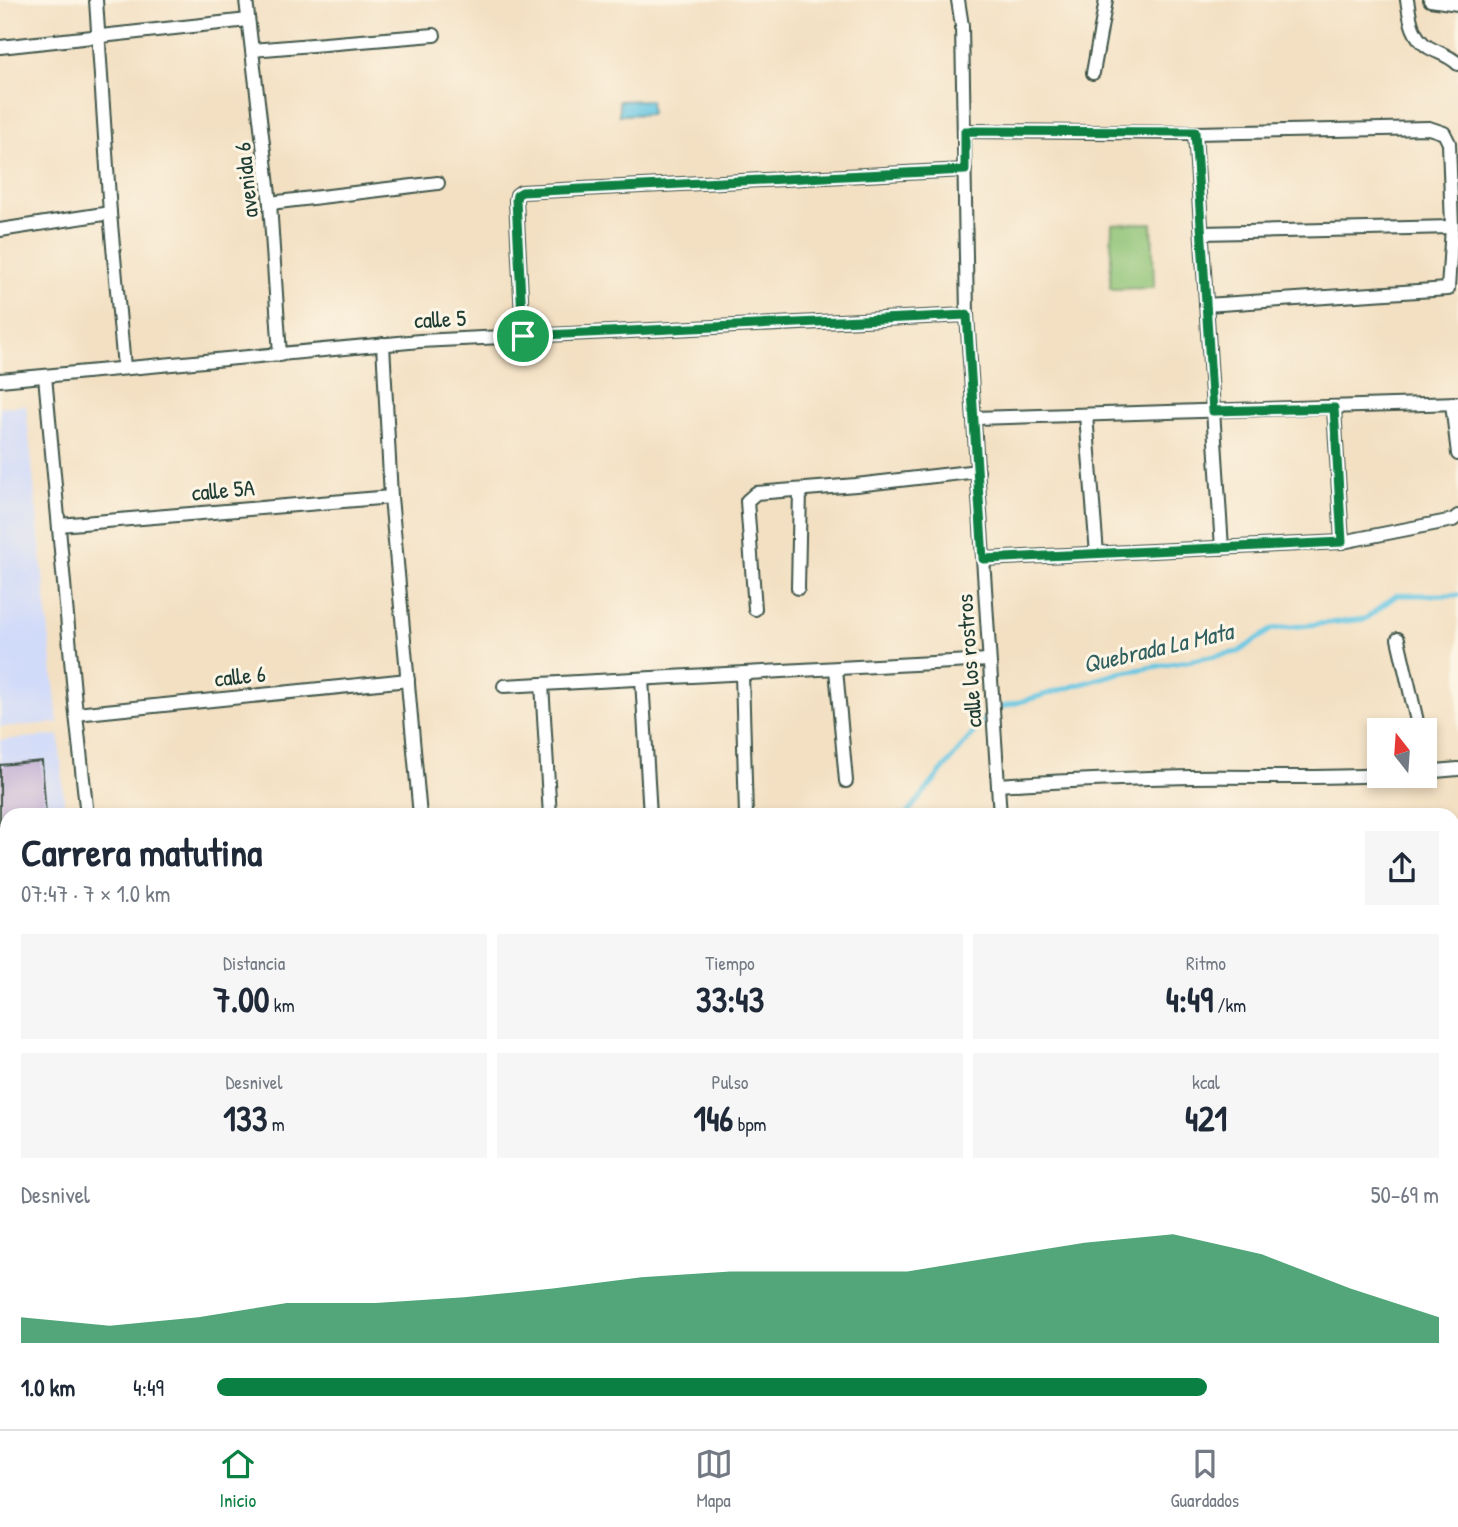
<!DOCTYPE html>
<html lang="es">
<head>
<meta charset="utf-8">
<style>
  :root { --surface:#fff; --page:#f6f6f7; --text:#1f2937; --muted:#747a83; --line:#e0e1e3; --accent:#0b8043 }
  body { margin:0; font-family:"Patrick Hand",sans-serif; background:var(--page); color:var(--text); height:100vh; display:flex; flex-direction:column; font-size:26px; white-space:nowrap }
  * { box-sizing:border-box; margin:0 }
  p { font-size:23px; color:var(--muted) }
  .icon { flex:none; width:38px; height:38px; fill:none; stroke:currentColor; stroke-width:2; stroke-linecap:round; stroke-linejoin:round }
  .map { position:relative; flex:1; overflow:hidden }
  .panel { position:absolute; left:0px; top:808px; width:1460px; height:621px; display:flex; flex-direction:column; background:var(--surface); border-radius:21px 21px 0 0; box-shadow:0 4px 10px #0003 }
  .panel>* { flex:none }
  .needle { width:46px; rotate:343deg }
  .fabs { position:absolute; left:1367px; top:718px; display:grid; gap:14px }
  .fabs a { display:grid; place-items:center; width:70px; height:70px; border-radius:0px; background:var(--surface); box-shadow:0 4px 10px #0003; font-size:35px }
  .pin { position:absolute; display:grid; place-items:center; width:60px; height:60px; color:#fff; margin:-30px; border:4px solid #fff; border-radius:50%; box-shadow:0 2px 7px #0007 }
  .round { display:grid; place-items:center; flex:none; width:74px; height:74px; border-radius:0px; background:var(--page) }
  .summary { display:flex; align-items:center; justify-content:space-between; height:119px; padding:0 21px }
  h1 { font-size:38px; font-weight:800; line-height:52px }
  .stats { display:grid; grid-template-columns:repeat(3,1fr); gap:10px; height:119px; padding:7px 21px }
  .stats div { display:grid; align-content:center; border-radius:0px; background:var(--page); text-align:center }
  .stats b { font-size:35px; font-weight:800 }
  .stats small { font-size:19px; font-weight:400 }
  .stats p { font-size:19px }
  .chart { height:196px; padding:14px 21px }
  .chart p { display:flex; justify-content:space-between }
  .chart svg { width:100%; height:126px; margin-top:7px; fill:var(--accent); opacity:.7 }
  ul { padding:0 21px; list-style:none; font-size:23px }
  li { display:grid; grid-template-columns:112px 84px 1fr; align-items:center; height:52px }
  li i { height:18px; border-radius:9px; background:var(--accent) }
  .tabs { display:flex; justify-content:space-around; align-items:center; height:98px; border-top:2px solid var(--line); background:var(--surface); font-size:19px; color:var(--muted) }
  .tabs a { display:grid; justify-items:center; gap:4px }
  .tabs .on { color:var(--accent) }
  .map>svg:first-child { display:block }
</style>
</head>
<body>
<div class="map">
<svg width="1458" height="1429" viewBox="0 0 1458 1429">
  <rect width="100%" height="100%" fill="#fcf5e5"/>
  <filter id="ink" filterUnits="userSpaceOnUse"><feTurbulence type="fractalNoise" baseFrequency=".0143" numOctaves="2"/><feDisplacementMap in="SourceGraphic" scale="14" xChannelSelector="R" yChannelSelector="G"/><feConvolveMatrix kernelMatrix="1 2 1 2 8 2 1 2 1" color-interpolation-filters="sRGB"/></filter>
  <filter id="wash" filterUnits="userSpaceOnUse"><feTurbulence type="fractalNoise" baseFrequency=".00686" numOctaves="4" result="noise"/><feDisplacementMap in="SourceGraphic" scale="28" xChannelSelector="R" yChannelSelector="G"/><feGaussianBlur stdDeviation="1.57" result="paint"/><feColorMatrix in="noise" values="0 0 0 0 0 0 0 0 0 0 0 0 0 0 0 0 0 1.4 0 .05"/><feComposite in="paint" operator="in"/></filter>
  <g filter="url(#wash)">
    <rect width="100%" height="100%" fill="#f3e0c3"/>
    <!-- built -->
    <g fill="#d0daf9">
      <polygon points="26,405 58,723 0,727 0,407"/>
      <polygon points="59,735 65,815 7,816 7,995 0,996 0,740"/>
    </g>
    <!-- green -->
    <g fill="#8ec376" stroke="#568055" stroke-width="2">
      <polygon points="1152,223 1154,288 1110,289 1112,224"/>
      <polygon points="715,1423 796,1423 796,1429 716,1429"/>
    </g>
    <!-- water -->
    <polygon fill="#65c6e3" stroke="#42828c" stroke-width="2" points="650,100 651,114 619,115 619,101"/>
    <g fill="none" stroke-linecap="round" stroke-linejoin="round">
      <!-- stream -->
      <g stroke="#65c6e3" stroke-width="5">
        <polyline points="905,816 992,710 1119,673 1238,652 1272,629 1365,619 1397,595 1458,595"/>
        <polyline points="498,1429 506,1423"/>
      </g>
    </g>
    <g id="blocks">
      <!-- building -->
      <g fill="#b7a2d1">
        <polygon points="42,761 46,816 7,816 7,966 0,967 0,765"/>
        <polygon points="7,1353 7,1382 5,1382 2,1354"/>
        <polygon points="0,1412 5,1412 7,1429 0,1429"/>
        <polygon points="13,1423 36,1423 36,1429 14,1429"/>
        <polygon points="42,1423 64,1423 65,1429 42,1429"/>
        <polygon points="75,1423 98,1423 99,1429 76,1429"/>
        <polygon points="105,1423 128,1423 128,1429 106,1429"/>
        <polygon points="134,1423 156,1423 157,1429 134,1429"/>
        <polygon points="166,1423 188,1423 189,1429 167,1429"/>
        <polygon points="196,1423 218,1423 219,1429 196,1429"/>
        <polygon points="221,1423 250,1423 251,1429 222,1429"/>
        <polygon points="254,1423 286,1423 287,1429 255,1429"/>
        <polygon points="315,1423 364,1423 365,1429 316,1429"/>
        <polygon points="367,1423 401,1423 399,1429 368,1429"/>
      </g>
    </g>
  </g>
  <g filter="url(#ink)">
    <use href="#blocks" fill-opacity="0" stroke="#3f5549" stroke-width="2"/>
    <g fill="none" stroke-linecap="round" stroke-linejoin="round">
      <!-- minor casing -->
      <g stroke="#3f5549" stroke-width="16">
        <g id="minor">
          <polyline points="96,0 110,213 124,367"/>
          <polyline points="246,0 270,203 280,355"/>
          <polyline points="958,0 962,26 967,315 1000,816"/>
          <path d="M1407,0C1410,17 1411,36 1428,47C1438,53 1449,55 1458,64"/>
          <polyline points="1430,0 1458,4"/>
          <polyline points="0,47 248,20"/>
          <polyline points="252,50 434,35"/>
          <polyline points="1093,73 1106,0"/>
          <polyline points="965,131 1195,133 1429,128 1444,133 1449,143 1452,227 1448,289 1206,305"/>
          <polyline points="1195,133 1222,548"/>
          <polyline points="270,203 438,183"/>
          <polyline points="0,230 110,213"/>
          <polyline points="1202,233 1452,227"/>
          <polyline points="523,336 516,200 517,195 521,192 965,170"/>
          <polyline points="383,344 391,497 420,816"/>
          <polyline points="45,376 76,714 87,816"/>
          <polyline points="0,380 420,341 967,315"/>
          <polyline points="1452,404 1458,454"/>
          <polyline points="1334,408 1342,542"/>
          <polyline points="1086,415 1097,554"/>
          <polyline points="974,418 1458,403"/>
          <polyline points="59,525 391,497"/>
          <polyline points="983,559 1342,542 1453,520 1458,516"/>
          <polyline points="798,588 800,490"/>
          <polyline points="755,609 747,501 756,493 856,485 978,471"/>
          <polyline points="1398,639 1419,730"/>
          <polyline points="836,669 846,781"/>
          <polyline points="742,674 746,816"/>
          <polyline points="642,679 650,816"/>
          <polyline points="542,684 550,816"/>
          <polyline points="504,686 989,660"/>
          <polyline points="76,714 408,680"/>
          <polyline points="1424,772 1458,769"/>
          <path d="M998,785C1063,781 1127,778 1191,777C1254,776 1316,779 1379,775"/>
          <polyline points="1452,874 1458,874"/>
          <polyline points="1452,963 1458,963"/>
          <polyline points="0,1008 7,1008"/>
          <polyline points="1452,1056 1458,1056"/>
          <polyline points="0,1333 7,1332"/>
          <polyline points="1452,1370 1458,1371"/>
          <polyline points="302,1423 303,1429"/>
          <polyline points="1041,1423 1042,1429"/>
          <polyline points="1094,1423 1095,1429"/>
          <polyline points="697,1429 700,1423"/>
        </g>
      </g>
      <!-- minor -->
      <use href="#minor" stroke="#fff" stroke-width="12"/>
    </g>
  </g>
  <g fill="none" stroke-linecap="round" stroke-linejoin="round" filter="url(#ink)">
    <!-- route casing -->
    <g stroke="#fff" stroke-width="14">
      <polygon id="route" points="965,131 1195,132 1213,411 1334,408 1342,542 983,559 967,315 523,336 516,200 517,195 522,192 965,170"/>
    </g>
    <!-- route -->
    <use href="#route" stroke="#0b8043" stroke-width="9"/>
  </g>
  <g text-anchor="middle" stroke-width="6" stroke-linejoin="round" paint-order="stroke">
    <!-- street labels -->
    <g font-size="23" fill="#1f3d34" stroke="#fcf5e5">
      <text transform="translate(246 180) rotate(-96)" y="8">avenida 6</text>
      <text transform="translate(440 319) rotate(-3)" y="8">calle 5</text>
      <text transform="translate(223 490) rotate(-5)" y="8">calle 5A</text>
      <text transform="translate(969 661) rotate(-94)" y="8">calle los rostros</text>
      <text transform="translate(240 676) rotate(-6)" y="8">calle 6</text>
    </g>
    <!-- water labels -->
    <g font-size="24" font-style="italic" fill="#305f60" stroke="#fcf5e5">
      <text transform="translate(1158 648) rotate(-13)" y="8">Quebrada La Mata</text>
    </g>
  </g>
</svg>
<div class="fabs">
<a><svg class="needle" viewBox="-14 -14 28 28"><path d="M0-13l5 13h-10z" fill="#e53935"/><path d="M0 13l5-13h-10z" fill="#747a83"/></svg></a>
</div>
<div class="pin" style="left:523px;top:336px;background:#1e9e55"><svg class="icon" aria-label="arrive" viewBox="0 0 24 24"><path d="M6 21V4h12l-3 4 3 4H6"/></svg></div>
<section class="panel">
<div class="summary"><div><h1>Carrera matutina</h1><p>07:47 · 7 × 1.0 km</p></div><a class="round"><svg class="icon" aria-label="share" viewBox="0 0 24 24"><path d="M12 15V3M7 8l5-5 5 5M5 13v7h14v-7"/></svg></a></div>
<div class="stats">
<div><p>Distancia</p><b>7.00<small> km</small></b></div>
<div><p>Tiempo</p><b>33:43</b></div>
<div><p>Ritmo</p><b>4:49<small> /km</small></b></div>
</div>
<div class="stats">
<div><p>Desnivel</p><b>133<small> m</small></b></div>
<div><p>Pulso</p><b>146<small> bpm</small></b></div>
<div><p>kcal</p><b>421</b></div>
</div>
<div class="chart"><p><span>Desnivel</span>50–69 m</p>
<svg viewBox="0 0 160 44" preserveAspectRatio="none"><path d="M0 44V35L10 38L20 35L30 30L40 30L50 28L60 25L70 21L80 19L90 19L100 19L110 14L120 9L130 6L140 13L150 25L160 35V44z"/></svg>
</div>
<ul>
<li><b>1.0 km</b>4:49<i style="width:81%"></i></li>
</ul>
</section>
</div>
<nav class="tabs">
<a class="on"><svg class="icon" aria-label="home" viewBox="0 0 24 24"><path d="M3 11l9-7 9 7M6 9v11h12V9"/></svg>Inicio</a>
<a><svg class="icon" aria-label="map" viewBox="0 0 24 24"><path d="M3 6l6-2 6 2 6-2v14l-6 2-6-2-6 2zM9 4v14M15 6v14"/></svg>Mapa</a>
<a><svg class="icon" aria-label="saved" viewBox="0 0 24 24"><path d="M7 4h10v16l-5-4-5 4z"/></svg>Guardados</a>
</nav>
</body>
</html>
